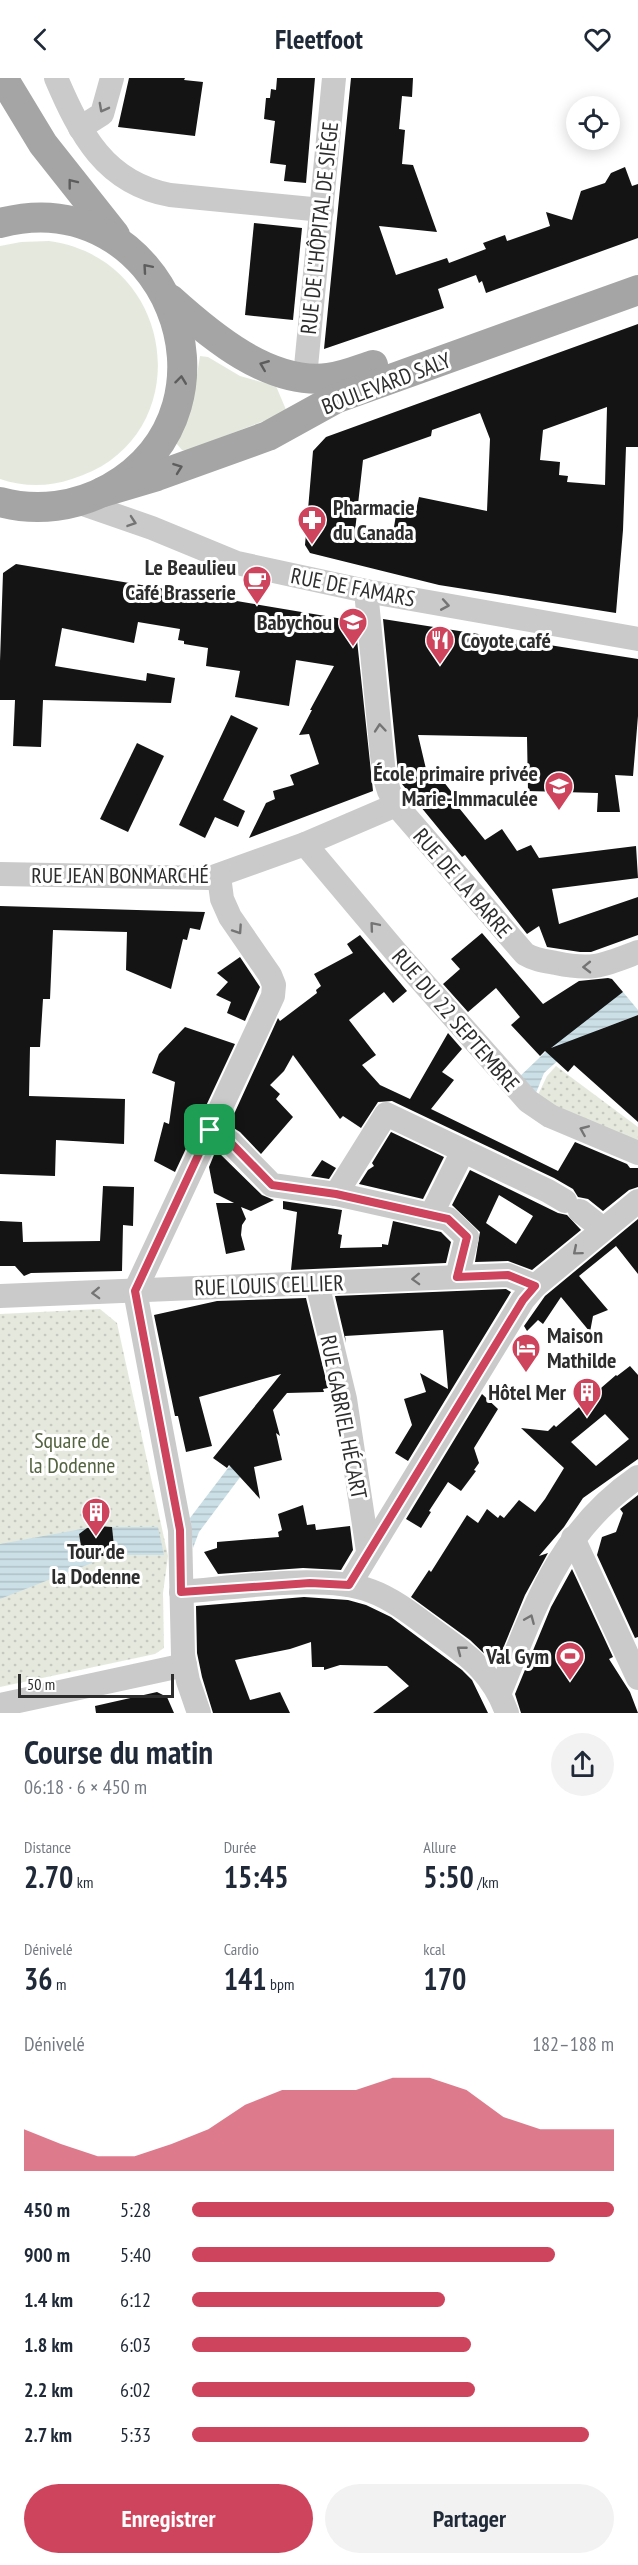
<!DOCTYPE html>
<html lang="fr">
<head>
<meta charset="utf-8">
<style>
  :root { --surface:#fff; --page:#f2f2f3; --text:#1f2937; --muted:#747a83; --accent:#cf445d }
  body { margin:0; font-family:"PT Sans Narrow",sans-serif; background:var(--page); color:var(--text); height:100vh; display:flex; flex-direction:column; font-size:22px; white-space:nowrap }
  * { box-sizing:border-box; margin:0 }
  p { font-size:20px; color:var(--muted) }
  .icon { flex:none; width:33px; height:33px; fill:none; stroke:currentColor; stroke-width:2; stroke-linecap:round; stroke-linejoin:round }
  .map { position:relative; height:1635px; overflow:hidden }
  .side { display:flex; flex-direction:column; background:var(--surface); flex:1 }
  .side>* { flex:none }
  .controls { position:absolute; left:566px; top:18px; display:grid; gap:12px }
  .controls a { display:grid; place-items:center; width:54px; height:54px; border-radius:50%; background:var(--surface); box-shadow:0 3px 15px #0003; font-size:30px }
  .scale { position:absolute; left:18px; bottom:15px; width:156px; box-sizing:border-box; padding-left:6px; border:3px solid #2d2d2d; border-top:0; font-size:16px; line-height:21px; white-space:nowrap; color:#2d2d2d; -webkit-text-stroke:4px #fff; paint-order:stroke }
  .pin { position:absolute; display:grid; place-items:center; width:51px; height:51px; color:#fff; margin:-26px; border-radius:12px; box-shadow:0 3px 9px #0006 }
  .round { display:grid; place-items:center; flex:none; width:63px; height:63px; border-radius:32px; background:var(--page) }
  .head { display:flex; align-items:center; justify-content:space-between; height:102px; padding:0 24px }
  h1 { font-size:33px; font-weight:700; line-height:45px }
  .stats { display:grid; grid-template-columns:repeat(3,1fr); gap:9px; height:102px; padding:6px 24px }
  .stats div { display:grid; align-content:center }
  .stats b { font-size:30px; font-weight:700 }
  .stats small { font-size:16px; font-weight:400 }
  .stats p { font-size:16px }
  .chart { height:168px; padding:12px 24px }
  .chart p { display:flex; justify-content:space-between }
  .chart svg { width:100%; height:108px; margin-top:6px; fill:var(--accent); opacity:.7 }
  .button { display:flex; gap:12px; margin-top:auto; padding:12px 24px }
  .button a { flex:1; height:69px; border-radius:36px; background:var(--accent); color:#fff; font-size:24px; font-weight:700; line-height:69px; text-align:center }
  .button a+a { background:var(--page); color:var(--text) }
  ul { padding:0 24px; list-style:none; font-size:20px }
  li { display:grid; grid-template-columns:96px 72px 1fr; align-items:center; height:45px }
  li i { height:15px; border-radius:8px; background:var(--accent) }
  header { display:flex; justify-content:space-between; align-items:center; height:78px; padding:0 24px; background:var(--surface); font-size:27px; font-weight:700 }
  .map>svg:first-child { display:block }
</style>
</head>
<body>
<header><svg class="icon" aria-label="back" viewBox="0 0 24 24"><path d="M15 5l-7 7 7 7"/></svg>Fleetfoot<svg class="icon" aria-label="heart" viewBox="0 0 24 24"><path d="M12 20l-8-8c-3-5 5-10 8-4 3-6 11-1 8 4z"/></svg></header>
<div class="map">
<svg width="638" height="1635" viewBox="0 0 638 1635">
  <defs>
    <pattern id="park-dots" width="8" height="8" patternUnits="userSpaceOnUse" patternTransform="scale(1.5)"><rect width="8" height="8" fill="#e5e9dd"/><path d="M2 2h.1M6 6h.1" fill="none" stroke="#c5c8be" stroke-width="1.8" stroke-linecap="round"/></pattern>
    <pattern id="water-rules" width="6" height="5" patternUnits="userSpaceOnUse" patternTransform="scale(1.5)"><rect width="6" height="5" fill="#cbdfe7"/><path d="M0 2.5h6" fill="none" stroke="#afc0c6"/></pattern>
  </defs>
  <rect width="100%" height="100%" fill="#fff"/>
  <!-- grass -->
  <g fill="#e5e9dd">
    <path d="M49,163C180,181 199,363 72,401C48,409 24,409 0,401V168L21,164Z"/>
    <polygon points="200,278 208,279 240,298 276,308 287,334 186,373 182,372 176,365 194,315"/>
  </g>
  <!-- park -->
  <g fill="url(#park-dots)">
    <polygon points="556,988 638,1049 638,1070 536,1021 547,998"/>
    <polygon points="100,1231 117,1245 168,1478 163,1515 164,1570 155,1576 0,1609 0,1236"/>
  </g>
  <!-- water -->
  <g fill="url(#water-rules)">
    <polygon points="623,914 638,932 638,937 598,952 563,978 544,995 536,1015 517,1001 578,943"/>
    <polygon points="263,1344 274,1354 199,1454 193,1470 190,1440"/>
    <polygon points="112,1449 158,1449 164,1477 115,1477"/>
    <polygon points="87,1450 79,1457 82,1473 97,1483 0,1521 0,1466"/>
  </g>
  <!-- building -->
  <g fill="#141414" fill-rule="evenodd">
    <polygon points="129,0 185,0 184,2 203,4 195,58 118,49"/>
    <polygon points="277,0 315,0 306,105 284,103 286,87 270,85 275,43 264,41 266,20 270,20 271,11 276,12"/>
    <polygon points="351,0 413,0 412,19 402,18 399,51 405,52 402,86 413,87 437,154 379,148 396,197 447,180 449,185 486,171 483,165 505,157 507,163 550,148 546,134 572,142 581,113 605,105 611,95 625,89 632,108 638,106 638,160 486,215 482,203 479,205 476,197 438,211 444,230 324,271"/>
    <polygon points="254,145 302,150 293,242 245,237"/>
    <path d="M638,246V369H626L623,452L616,535L439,507L310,475L305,467L313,373L326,359ZM607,329L605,407L567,404L568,398L559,397L560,384L540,382L543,352ZM480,335L490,361L487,433L419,419L416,432L396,437L392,461L355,453L363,382L431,358L432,352Z"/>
    <polygon points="16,486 355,543 373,713 249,760 266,725 275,721 273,713 294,707 290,697 319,686 309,656 299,657 312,632 310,632 334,588 296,582 289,628 235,619 240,593 206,588 208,570 184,566 184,563 178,562 180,551 138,544 134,565 62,550 55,588 146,603 147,595 175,600 171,625 43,622 41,669 13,668 15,622 0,622 0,583 3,495"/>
    <polygon points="383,541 638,581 638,638 633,698 615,697 620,734 597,734 598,715 528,713 527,659 418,657 426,691 439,706 443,703 454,717 451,720 485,762 502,751 517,773 531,767 539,780 636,768 638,800 552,811 559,846 638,819 638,857 591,874 580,874 547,869 539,848 527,856 465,777 462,779 402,706 398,694"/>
    <polygon points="231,637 258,650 223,722 245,733 238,749 215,739 205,760 179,747"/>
    <polygon points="137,665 164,678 128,754 100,741"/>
    <polygon points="0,828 205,834 200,852 190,850 187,862 183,861 171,911 126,892 127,854 53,852 50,921 43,921 40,969 30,969 29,1018 125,1021 124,1066 56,1062 55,1098 0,1096"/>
    <polygon points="482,855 543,926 579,903 608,900 612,901 623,914 551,970 638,937 638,1044 574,987 568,994 545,973 540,978 511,947 520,939 496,910 468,934 443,906 460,891 451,881"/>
    <polygon points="360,857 407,913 393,925 384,914 349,942 376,977 362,987 380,1007 410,1021 448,955 462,971 442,994 454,1002 431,1031 558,1093 575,1064 627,1086 630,1090 638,1090 638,1109 629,1112 603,1133 588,1121 578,1119 573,1111 554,1100 392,1023 378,1024 361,1050 343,1038 340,1041 293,977 284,993 270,1007 280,1016 276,1021 293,1039 261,1076 240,1054 229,1047 278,940 280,943 317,915 316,912 321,908 314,896 353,875 347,866"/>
    <polygon points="240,879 260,909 245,943 227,935 231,924 216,917 228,904 217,895"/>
    <polygon points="185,949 235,966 175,1094 154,1083 164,1044 169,1046 175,1004 152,995 159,976"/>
    <polygon points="391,1054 444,1079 423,1121 359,1106 368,1092 374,1088 372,1085"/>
    <polygon points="216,1072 262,1117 274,1122 251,1133 241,1129 246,1141 242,1147 241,1157 245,1172 226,1176 216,1125 234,1125 214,1115 209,1089"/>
    <polygon points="322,1082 336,1090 329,1101 311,1098"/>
    <path d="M470,1092L558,1135L567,1137L581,1152L532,1192L508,1183L475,1184L480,1154L452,1127ZM499,1117L533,1138L516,1166L486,1145Z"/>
    <polygon points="103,1108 134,1109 133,1148 123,1147 122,1193 31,1195 24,1198 15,1188 0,1188 0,1143 22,1144 23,1164 100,1163"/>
    <polygon points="283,1123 342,1132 338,1156 342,1157 340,1170 382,1169 382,1166 388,1167 393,1143 441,1154 451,1164 446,1185 291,1192 297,1134 283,1131"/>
    <polygon points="638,1141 638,1196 616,1168 579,1198 608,1232 593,1238 590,1254 561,1219 543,1246 538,1242 527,1253 524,1248 545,1218"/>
    <polygon points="506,1211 511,1214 408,1383 395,1375 412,1347 404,1321 426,1314 420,1295 448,1311 443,1252 345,1258 346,1265 335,1218"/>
    <polygon points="306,1220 328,1310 323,1311 324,1314 287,1315 273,1332 280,1358 276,1355 282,1382 254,1389 260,1421 229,1387 227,1390 213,1380 281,1296 199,1319 212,1368 186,1374 178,1338 175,1338 154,1237 217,1223"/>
    <path d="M630,1288L638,1297V1381L583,1420L564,1449L539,1478L548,1475L525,1517L497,1585H494L470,1562L411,1519L429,1492L431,1494L467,1437L478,1445L487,1431L498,1440L500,1437L504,1440L519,1422L535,1434L545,1421L564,1390L521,1350L548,1353L554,1347L556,1349L616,1297L617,1298ZM605,1336L629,1361L596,1388L571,1364Z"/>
    <polygon points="482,1316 498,1331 474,1370 479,1385 474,1392 476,1393 461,1413 448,1404 429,1433 431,1434 421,1450 406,1441"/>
    <polygon points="638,1417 638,1559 635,1560 597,1477 602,1459 616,1454 623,1435 620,1431"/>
    <polygon points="303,1427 307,1447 315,1446 316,1452 350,1448 353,1472 341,1492 303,1490 218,1496 204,1474 217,1470 217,1464 279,1459 278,1454 282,1452 278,1436"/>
    <polygon points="97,1448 112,1449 115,1478 94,1478 82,1474 79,1456 87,1450"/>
    <polygon points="572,1491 613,1579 609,1581 630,1614 638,1635 521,1635 515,1616 551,1529"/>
    <polygon points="304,1519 348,1522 366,1527 391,1539 462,1592 472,1602 488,1635 373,1635 409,1608 387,1588 340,1587 324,1592 324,1589 312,1589 311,1564 290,1571 235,1582 250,1622 280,1614 290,1635 213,1635 202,1599 197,1575 196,1528"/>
    <polygon points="157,1614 167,1619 174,1635 96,1635 95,1628"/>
  </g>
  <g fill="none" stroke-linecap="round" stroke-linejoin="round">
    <!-- minor -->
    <g stroke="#cacaca" stroke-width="24">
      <path d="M56,0C80,56 105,105 170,117L322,132"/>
      <polyline points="80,50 102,36 112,0"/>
      <polyline points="305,299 334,0"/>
      <polyline points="77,424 152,450 237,485 366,513 638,561"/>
      <path d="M366,513L384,697L389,713L396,727L525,876C535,882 545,883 556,885C593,893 604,887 638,874"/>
      <polyline points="305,766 395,873 528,1023 550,1038 638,1075"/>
      <polyline points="0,796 210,800 305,766 396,727"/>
      <polyline points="210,1052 230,1064 272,1107 336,1116 448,1141 467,1159 457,1199"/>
      <polyline points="336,1116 386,1036 548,1113 565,1123"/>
      <polyline points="580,1133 603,1151"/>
      <polyline points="431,1137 463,1073"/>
      <polyline points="317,1205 345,1321 368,1473"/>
      <polyline points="0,1218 508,1197 535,1208"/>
      <polyline points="573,1460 638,1600"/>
      <polyline points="349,1507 523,1222 535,1208 638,1123"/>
      <path d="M181,1514C233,1510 323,1495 371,1513C396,1522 419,1542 440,1557C471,1579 494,1598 507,1635"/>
      <path d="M500,1614C535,1529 558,1454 638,1399"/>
      <polyline points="0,1627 185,1587"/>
      <polyline points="199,1635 188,1603 183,1577 180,1452 135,1213 273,918 274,907 270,897 230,839 222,821 219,798"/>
    </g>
    <!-- major -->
    <g stroke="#a5a5a5" stroke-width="30">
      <polyline points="3,0 43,66 115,157"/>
      <path d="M0,145C163,102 255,327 110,410C76,429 37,434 0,424"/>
      <path d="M170,221C211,258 269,307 328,300C344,298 358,292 373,287"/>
      <polyline points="103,414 157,398 268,358 335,321 638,212"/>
    </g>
  </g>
  <!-- one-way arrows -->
  <defs><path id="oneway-chevron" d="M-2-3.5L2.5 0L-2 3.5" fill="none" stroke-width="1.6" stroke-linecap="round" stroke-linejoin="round" transform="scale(1.5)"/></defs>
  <g stroke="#747474">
    <use href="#oneway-chevron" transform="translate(103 30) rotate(118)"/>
    <use href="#oneway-chevron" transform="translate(132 444) rotate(19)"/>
    <use href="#oneway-chevron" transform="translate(445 527) rotate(10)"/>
    <use href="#oneway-chevron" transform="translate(380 650) rotate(-95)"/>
    <use href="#oneway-chevron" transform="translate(374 848) rotate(-130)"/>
    <use href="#oneway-chevron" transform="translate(238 852) rotate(56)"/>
    <use href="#oneway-chevron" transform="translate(587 889) rotate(179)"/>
    <use href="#oneway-chevron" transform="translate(584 1052) rotate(-157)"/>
    <use href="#oneway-chevron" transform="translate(577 1173) rotate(140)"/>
    <use href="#oneway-chevron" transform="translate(416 1201) rotate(178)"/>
    <use href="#oneway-chevron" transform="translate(96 1215) rotate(178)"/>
    <use href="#oneway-chevron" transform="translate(530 1541) rotate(-67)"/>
    <use href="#oneway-chevron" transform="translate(461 1572) rotate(-142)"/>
  </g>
  <g stroke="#5d5d5d">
    <use href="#oneway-chevron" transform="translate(72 105) rotate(-128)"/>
    <use href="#oneway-chevron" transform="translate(147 190) rotate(-131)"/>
    <use href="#oneway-chevron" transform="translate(264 287) rotate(-158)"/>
    <use href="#oneway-chevron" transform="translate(181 302) rotate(-83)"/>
    <use href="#oneway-chevron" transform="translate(178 390) rotate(-20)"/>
  </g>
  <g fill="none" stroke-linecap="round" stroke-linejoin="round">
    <!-- route casing -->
    <g stroke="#fff" stroke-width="12">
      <polygon id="route" points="210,1052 230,1064 272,1107 336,1116 448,1141 467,1159 457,1199 508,1197 535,1208 523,1222 349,1507 310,1505 181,1514 180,1452 135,1213"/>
    </g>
    <!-- route -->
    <use href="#route" stroke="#cf445d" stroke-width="8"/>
  </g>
  <!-- icons -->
  <defs>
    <g id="pharmacy-pin" transform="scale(1.5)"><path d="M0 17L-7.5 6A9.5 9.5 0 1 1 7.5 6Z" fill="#cf445d" stroke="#fff"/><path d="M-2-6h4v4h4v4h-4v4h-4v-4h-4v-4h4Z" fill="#fff"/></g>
    <g id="cafe-pin" transform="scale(1.5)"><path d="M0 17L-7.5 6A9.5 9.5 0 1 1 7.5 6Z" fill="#cf445d" stroke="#fff"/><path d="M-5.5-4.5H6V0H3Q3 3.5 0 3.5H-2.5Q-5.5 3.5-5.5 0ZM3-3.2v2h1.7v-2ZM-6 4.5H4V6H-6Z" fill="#fff"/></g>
    <g id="school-pin" transform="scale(1.5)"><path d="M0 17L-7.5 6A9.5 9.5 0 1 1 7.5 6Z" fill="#cf445d" stroke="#fff"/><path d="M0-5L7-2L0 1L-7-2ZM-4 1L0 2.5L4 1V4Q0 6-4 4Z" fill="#fff"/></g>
    <g id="restaurant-pin" transform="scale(1.5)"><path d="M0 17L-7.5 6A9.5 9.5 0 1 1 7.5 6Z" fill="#cf445d" stroke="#fff"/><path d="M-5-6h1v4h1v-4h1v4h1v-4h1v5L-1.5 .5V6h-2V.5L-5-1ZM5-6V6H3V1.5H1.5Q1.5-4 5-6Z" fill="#fff"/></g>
    <g id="hotel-pin" transform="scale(1.5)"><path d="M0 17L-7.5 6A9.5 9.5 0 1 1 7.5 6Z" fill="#cf445d" stroke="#fff"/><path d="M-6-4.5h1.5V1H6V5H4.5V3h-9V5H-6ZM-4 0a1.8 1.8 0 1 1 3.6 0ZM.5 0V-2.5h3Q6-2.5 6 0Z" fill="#fff"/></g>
    <g id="building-pin" transform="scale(1.5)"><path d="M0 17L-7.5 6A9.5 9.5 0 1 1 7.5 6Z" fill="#cf445d" stroke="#fff"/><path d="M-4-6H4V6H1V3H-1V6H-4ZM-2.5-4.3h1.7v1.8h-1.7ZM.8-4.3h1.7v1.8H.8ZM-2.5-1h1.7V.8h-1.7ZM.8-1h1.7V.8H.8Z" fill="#fff"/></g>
    <g id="stadium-pin" transform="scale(1.5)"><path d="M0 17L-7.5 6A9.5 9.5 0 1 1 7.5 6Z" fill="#cf445d" stroke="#fff"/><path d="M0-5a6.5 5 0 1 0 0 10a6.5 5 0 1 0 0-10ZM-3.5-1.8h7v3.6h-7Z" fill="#fff"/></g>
  </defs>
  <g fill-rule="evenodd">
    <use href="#pharmacy-pin" x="312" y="442"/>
    <use href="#cafe-pin" x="257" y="502"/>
    <use href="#school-pin" x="353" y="544"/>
    <use href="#restaurant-pin" x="440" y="562"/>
    <use href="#school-pin" x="559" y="708"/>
    <use href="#hotel-pin" x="526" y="1270"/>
    <use href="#building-pin" x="587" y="1314"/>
    <use href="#building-pin" x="96" y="1434"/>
    <use href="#stadium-pin" x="570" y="1578"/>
  </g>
  <g text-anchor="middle" stroke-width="6" stroke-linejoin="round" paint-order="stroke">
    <!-- street labels -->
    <g font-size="22" fill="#2d2d2d" stroke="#fff">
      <text transform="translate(319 150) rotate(-84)" y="8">RUE DE L'HÔPITAL DE SIÈGE</text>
      <text transform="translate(386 305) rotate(-21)" y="8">BOULEVARD SALY</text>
      <text transform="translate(353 509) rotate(11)" y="8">RUE DE FAMARS</text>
      <text x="120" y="805">RUE JEAN BONMARCHÉ</text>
      <text transform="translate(463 805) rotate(49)" y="8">RUE DE LA BARRE</text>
      <text transform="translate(456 942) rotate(49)" y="8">RUE DU 22 SEPTEMBRE</text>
      <text transform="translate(269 1207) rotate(-2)" y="8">RUE LOUIS CELLIER</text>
      <text transform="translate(344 1339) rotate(79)" y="8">RUE GABRIEL HÉCART</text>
    </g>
    <!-- poi labels -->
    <g font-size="22" font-weight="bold" fill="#2d2d2d" stroke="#fff" text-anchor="end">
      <text x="333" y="437" text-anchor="start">Pharmacie<tspan x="333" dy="25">du Canada</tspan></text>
      <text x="236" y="497">Le Beaulieu<tspan x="236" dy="25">Café Brasserie</tspan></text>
      <text x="332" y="552">Babychou</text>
      <text x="461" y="570" text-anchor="start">Coyote café</text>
      <text x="538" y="703">École primaire privée<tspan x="538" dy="25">Marie-Immaculée</tspan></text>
      <text x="547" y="1265" text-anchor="start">Maison<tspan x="547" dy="25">Mathilde</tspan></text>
      <text x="566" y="1322">Hôtel Mer</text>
      <text x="96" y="1481" text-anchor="middle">Tour de<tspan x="96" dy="25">la Dodenne</tspan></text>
      <text x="549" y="1586">Val Gym</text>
    </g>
    <!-- park labels -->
    <g font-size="22" fill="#546340" stroke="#fff">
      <text x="72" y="1370">Square de<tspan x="72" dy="25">la Dodenne</tspan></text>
    </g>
  </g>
</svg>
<div class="controls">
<a><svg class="icon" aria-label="locate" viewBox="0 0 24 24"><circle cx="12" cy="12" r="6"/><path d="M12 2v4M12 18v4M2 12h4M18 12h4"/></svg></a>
</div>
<div class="scale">50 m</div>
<div class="pin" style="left:210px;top:1052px;background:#1e9e55"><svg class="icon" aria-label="arrive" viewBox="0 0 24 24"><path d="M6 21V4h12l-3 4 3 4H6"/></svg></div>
</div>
<section class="side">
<div class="head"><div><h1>Course du matin</h1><p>06:18 · 6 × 450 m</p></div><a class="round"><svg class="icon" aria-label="share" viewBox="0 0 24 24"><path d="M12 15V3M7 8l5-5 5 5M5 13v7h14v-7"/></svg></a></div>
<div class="stats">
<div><p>Distance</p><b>2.70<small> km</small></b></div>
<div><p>Durée</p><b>15:45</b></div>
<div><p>Allure</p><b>5:50<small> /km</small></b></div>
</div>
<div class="stats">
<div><p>Dénivelé</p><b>36<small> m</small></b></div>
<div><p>Cardio</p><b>141<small> bpm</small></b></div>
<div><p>kcal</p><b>170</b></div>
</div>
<div class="chart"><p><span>Dénivelé</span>182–188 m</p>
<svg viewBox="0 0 160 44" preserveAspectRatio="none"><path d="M0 44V27L10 33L20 38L30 38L40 33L50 27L60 17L70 11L80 11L90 11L100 6L110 6L120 11L130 22L140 27L150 27L160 27V44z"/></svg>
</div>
<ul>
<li><b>450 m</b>5:28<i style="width:100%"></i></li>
<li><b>900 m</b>5:40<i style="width:86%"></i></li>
<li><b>1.4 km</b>6:12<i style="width:60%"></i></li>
<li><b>1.8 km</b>6:03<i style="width:66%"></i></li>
<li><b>2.2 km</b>6:02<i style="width:67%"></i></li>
<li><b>2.7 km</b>5:33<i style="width:94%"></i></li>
</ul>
<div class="button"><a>Enregistrer</a><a>Partager</a></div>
</section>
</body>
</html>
